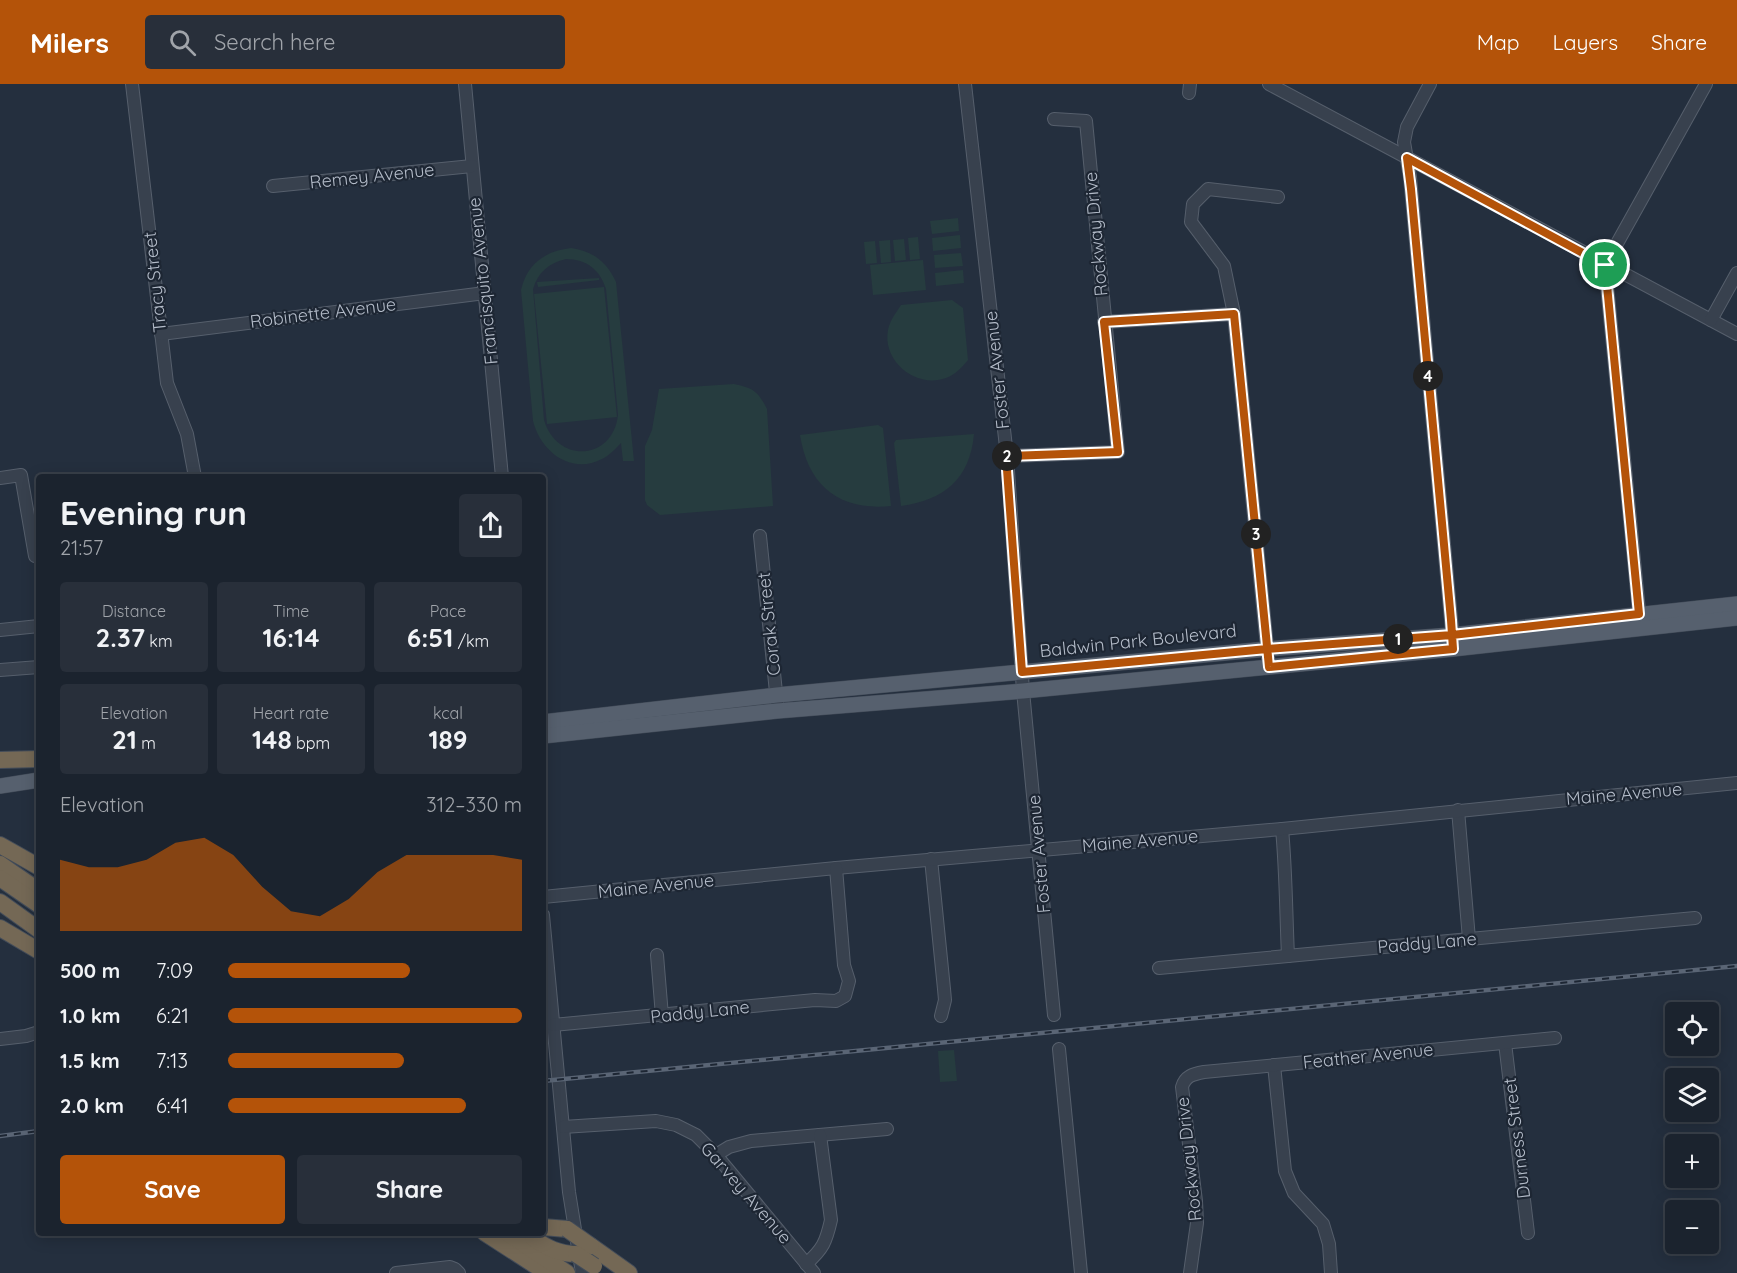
<!DOCTYPE html>
<html lang="en">
<head>
<meta charset="utf-8">
<style>
  :root { --surface:#1b232e; --page:#282f3a; --text:#f1f3f6; --muted:#a0a4aa; --line:#39404a; --accent:#b45309 }
  body { margin:0; font-family:Quicksand,sans-serif; background:var(--page); color:var(--text); height:100vh; display:flex; flex-direction:column; font-size:22px; white-space:nowrap }
  * { box-sizing:border-box; margin:0 }
  p { font-size:20px; color:var(--muted) }
  .icon { flex:none; width:33px; height:33px; fill:none; stroke:currentColor; stroke-width:2; stroke-linecap:round; stroke-linejoin:round }
  .map { position:relative; flex:1; overflow:hidden }
  .details { position:absolute; left:36px; top:390px; width:510px; height:762px; display:flex; flex-direction:column; background:var(--surface); border-radius:6px; box-shadow:0 3px 15px #0003,0 0 0 2px var(--line) }
  .details>* { flex:none }
  .buttons { position:absolute; left:1665px; top:918px; display:grid; gap:12px }
  .buttons a { display:grid; place-items:center; width:54px; height:54px; border-radius:6px; background:var(--surface); box-shadow:0 3px 15px #0003,0 0 0 2px var(--line); font-size:30px }
  .pin { position:absolute; display:grid; place-items:center; width:51px; height:51px; color:#fff; margin:-26px; border:3px solid #fff; border-radius:50%; box-shadow:0 2px 6px #0007 }
  .km { position:absolute; width:30px; height:30px; margin:-15px; border-radius:50%; background:#222; color:#fff; font-size:16px; line-height:30px; text-align:center }
  .round { display:grid; place-items:center; flex:none; width:63px; height:63px; border-radius:6px; background:var(--page) }
  .head { display:flex; align-items:center; justify-content:space-between; height:102px; padding:0 24px }
  h1 { font-size:33px; font-weight:700; line-height:45px }
  .figures { display:grid; grid-template-columns:repeat(3,1fr); gap:9px; height:102px; padding:6px 24px }
  .figures div { display:grid; align-content:center; border-radius:6px; background:var(--page); text-align:center }
  .figures b { font-size:26px; font-weight:700 }
  .figures small { font-size:16px; font-weight:400 }
  .figures p { font-size:16px }
  .chart { height:168px; padding:12px 24px }
  .chart p { display:flex; justify-content:space-between }
  .chart svg { width:100%; height:108px; margin-top:6px; fill:var(--accent); opacity:.7 }
  .primary-button { display:flex; gap:12px; margin-top:auto; padding:12px 24px }
  .primary-button a { flex:1; height:69px; border-radius:6px; background:var(--accent); color:#fff; font-size:24px; font-weight:700; line-height:69px; text-align:center }
  .primary-button a+a { background:var(--page); color:var(--text) }
  ul { padding:0 24px; list-style:none; font-size:20px }
  li { display:grid; grid-template-columns:96px 72px 1fr; align-items:center; height:45px }
  li i { height:15px; border-radius:8px; background:var(--accent) }
  header { display:flex; align-items:center; gap:36px; box-sizing:border-box; height:84px; padding:0 30px; background:var(--accent); color:#fff }
  header strong { font-size:28px }
  nav { display:flex; gap:33px; margin-inline-start:auto; font-size:21px }
  .search { width:420px; height:54px; background:var(--page); display:flex; align-items:center; gap:15px; box-sizing:border-box; padding:0 21px; border-radius:6px; color:var(--muted); font-size:22px }
  .map>svg:first-child { display:block }
</style>
</head>
<body>
<header>
<strong>Milers</strong>
<div class="search"><svg class="icon" aria-label="search" viewBox="0 0 24 24"><circle cx="10" cy="10" r="6"/><path d="M15 15l6 6"/></svg>Search here</div>
<nav><a>Map</a><a>Layers</a><a>Share</a></nav>
</header>
<div class="map">
<svg width="1737" height="1189" viewBox="0 0 1737 1189">
  <rect width="100%" height="100%" fill="#242f3e"/>
  <!-- green -->
  <g fill="#263c3f" fill-rule="evenodd">
    <polygon points="958,134 959,147 932,150 930,137"/>
    <polygon points="960,151 961,164 933,167 932,154"/>
    <polygon points="918,153 920,175 910,176 908,154"/>
    <polygon points="904,155 906,176 895,177 893,156"/>
    <polygon points="890,156 891,178 881,179 879,157"/>
    <polygon points="875,157 877,179 866,180 864,158"/>
    <path d="M571,164C593,167 607,178 616,198L634,377H623L621,359C615,365 610,371 602,375C571,391 541,368 533,337L521,206C527,180 545,167 571,164ZM566,175C587,175 600,186 606,205L618,331C613,377 557,380 544,336L533,205C538,188 549,179 566,175Z"/>
    <polygon points="961,169 963,182 935,184 934,171"/>
    <polygon points="923,176 926,206 873,211 870,181"/>
    <polygon points="963,186 964,199 936,202 935,189"/>
    <polygon points="599,194 599,196 538,203 537,198"/>
    <polygon points="604,203 617,333 547,340 534,210"/>
    <path d="M952,216L963,224L968,276C961,284 956,290 946,294C916,305 882,277 888,246C890,236 896,229 901,221Z"/>
    <path d="M734,300C753,304 758,307 767,325L773,422L660,431L647,421L645,416V362L652,346L659,305Z"/>
    <path d="M878,341L883,344L891,422C839,427 808,402 800,351Z"/>
    <path d="M974,350C970,395 944,416 901,422L894,359L896,356Z"/>
    <polygon points="954,966 957,997 940,998 938,967"/>
  </g>
  <g fill="none" stroke-linecap="round" stroke-linejoin="round">
    <!-- minor casing -->
    <g stroke="#565f6c" stroke-width="14">
      <g id="minor">
        <polyline points="132,0 167,299 187,350 195,393"/>
        <polyline points="465,0 502,393"/>
        <polyline points="965,0 1007,372 1023,607 1054,931"/>
        <polyline points="1269,0 1737,250"/>
        <polyline points="1430,0 1407,43 1404,58 1410,93 1453,557"/>
        <polyline points="1189,9 1190,0"/>
        <polyline points="273,102 472,82"/>
        <polyline points="1711,236 1737,189"/>
        <polyline points="1104,238 1234,230"/>
        <polyline points="161,250 485,209"/>
        <polyline points="1007,372 1118,368 1086,37 1054,35"/>
        <polyline points="0,394 21,391 35,472"/>
        <polyline points="760,452 777,618"/>
        <polyline points="1640,537 1605,181 1706,0"/>
        <polyline points="0,546 39,542"/>
        <polyline points="1269,583 1234,230 1224,182 1191,138 1193,120 1208,105 1278,113"/>
        <polyline points="0,586 39,583"/>
        <polyline points="1458,726 1469,855"/>
        <path d="M1282,745C1286,787 1286,829 1288,872"/>
        <polyline points="931,775 944,905 945,916 941,932"/>
        <polyline points="543,813 836,784 1282,745 1737,699"/>
        <polyline points="543,831 569,1108 582,1189"/>
        <polyline points="657,871 662,932"/>
        <polyline points="1159,884 1695,834"/>
        <polyline points="553,941 815,916 836,917 845,912 849,897 844,881 836,784"/>
        <polyline points="0,955 26,952 39,948"/>
        <polyline points="1505,959 1528,1149"/>
        <polyline points="1059,965 1081,1189"/>
        <polyline points="1274,981 1285,1087 1294,1109 1323,1140 1329,1160 1331,1189"/>
        <polyline points="563,1043 656,1037 676,1041 696,1051 716,1071 814,1189"/>
        <polyline points="716,1071 729,1063 751,1057 887,1045"/>
        <path d="M806,1180C823,1165 826,1158 831,1136L820,1051"/>
        <polyline points="396,1189 450,1183 455,1185 459,1189"/>
        <path d="M1190,1189L1197,1139L1196,1117L1182,1003C1185,992 1193,990 1204,988L1555,954"/>
      </g>
    </g>
    <!-- major casing -->
    <g stroke="#414a57" stroke-width="16">
      <g id="major">
        <polyline points="543,638 777,611 1267,565 1452,551 1737,520"/>
        <polyline points="543,652 777,627 1023,607 1453,565 1737,534"/>
        <polyline points="0,702 39,696"/>
      </g>
    </g>
    <!-- highway casing -->
    <g stroke="#434c59" stroke-width="18">
      <g id="highway">
        <polyline points="0,676 39,675"/>
        <polyline points="0,761 39,783"/>
        <polyline points="0,780 39,807"/>
        <polyline points="0,794 39,821"/>
        <polyline points="0,818 39,846"/>
        <polyline points="0,844 39,867"/>
        <polyline points="543,1143 567,1145"/>
        <polyline points="485,1149 547,1189"/>
        <polyline points="507,1149 567,1189"/>
        <path d="M533,1154C547,1164 559,1170 576,1170"/>
        <polyline points="591,1162 629,1189"/>
      </g>
    </g>
    <!-- minor -->
    <use href="#minor" stroke="#38414e" stroke-width="12"/>
    <!-- major -->
    <use href="#major" stroke="#56606e" stroke-width="15"/>
    <!-- highway -->
    <use href="#highway" stroke="#746855" stroke-width="16"/>
    <!-- rail casing -->
    <g stroke="#5a6575" stroke-width="4.5">
      <g id="rail">
        <polyline points="543,997 1737,882"/>
        <polyline points="0,1052 39,1047"/>
      </g>
    </g>
    <!-- rail -->
    <use href="#rail" stroke="#1d2633" stroke-width="2" stroke-dasharray="7" stroke-linecap="butt"/>
    <!-- highway-bridge casing -->
    <g stroke="#434c59" stroke-width="18" stroke-linecap="butt">
      <g id="highway-bridge">
        <polyline points="567,1145 591,1162"/>
        <polyline points="576,1170 594,1182"/>
      </g>
    </g>
    <!-- highway-bridge -->
    <use href="#highway-bridge" stroke="#746855" stroke-width="16"/>
  </g>
  <g fill="none" stroke-linecap="round" stroke-linejoin="round">
    <!-- route casing -->
    <g stroke="#fff" stroke-width="12">
      <polyline id="route" points="1605,181 1639,530 1452,551 1267,565 1022,588 1006,372 1118,368 1104,238 1234,230 1266,552 1269,583 1453,565 1451,536 1411,105 1407,74 1605,181"/>
    </g>
    <!-- route -->
    <use href="#route" stroke="#b45309" stroke-width="8"/>
  </g>
  <g text-anchor="middle" stroke-width="4.5" stroke-linejoin="round" paint-order="stroke">
    <!-- street labels -->
    <g font-size="18" fill="#b4bcc9" stroke="#1d2633">
      <text transform="translate(372 92) rotate(-6)" y="6">Remey Avenue</text>
      <text transform="translate(1096 150) rotate(-95)" y="6">Rockway Drive</text>
      <text transform="translate(483 197) rotate(-96)" y="6">Francisquito Avenue</text>
      <text transform="translate(155 198) rotate(-96)" y="6">Tracy Street</text>
      <text transform="translate(323 229) rotate(-7)" y="6">Robinette Avenue</text>
      <text transform="translate(997 286) rotate(-96)" y="6">Foster Avenue</text>
      <text transform="translate(769 540) rotate(-96)" y="6">Corak Street</text>
      <text transform="translate(1138 557) rotate(-6)" y="6">Baldwin Park Boulevard</text>
      <text transform="translate(1624 710) rotate(-5)" y="6">Maine Avenue</text>
      <text transform="translate(1140 757) rotate(-5)" y="6">Maine Avenue</text>
      <text transform="translate(1039 770) rotate(-95)" y="6">Foster Avenue</text>
      <text transform="translate(656 802) rotate(-6)" y="6">Maine Avenue</text>
      <text transform="translate(1427 859) rotate(-5)" y="6">Paddy Lane</text>
      <text transform="translate(700 928) rotate(-6)" y="6">Paddy Lane</text>
      <text transform="translate(1368 972) rotate(-6)" y="6">Feather Avenue</text>
      <text transform="translate(1517 1054) rotate(-97)" y="6">Durness Street</text>
      <text transform="translate(1189 1075) rotate(-96)" y="6">Rockway Drive</text>
      <text transform="translate(746 1109) rotate(49)" y="6">Garvey Avenue</text>
    </g>
  </g>
</svg>
<div class="buttons">
<a><svg class="icon" aria-label="locate" viewBox="0 0 24 24"><circle cx="12" cy="12" r="6"/><path d="M12 2v4M12 18v4M2 12h4M18 12h4"/></svg></a>
<a><svg class="icon" aria-label="layers" viewBox="0 0 24 24"><path d="M12 4l9 5-9 5-9-5zM3 14l9 5 9-5"/></svg></a>
<a>+</a>
<a>−</a>
</div>
<div class="pin" style="left:1605px;top:181px;background:#1e9e55"><svg class="icon" aria-label="arrive" viewBox="0 0 24 24"><path d="M6 21V4h12l-3 4 3 4H6"/></svg></div>
<b class="km" style="left:1398px;top:555px">1</b>
<b class="km" style="left:1007px;top:372px">2</b>
<b class="km" style="left:1256px;top:450px">3</b>
<b class="km" style="left:1428px;top:292px">4</b>
<section class="details">
<div class="head"><div><h1>Evening run</h1><p>21:57</p></div><a class="round"><svg class="icon" aria-label="share" viewBox="0 0 24 24"><path d="M12 15V3M7 8l5-5 5 5M5 13v7h14v-7"/></svg></a></div>
<div class="figures">
<div><p>Distance</p><b>2.37<small> km</small></b></div>
<div><p>Time</p><b>16:14</b></div>
<div><p>Pace</p><b>6:51<small> /km</small></b></div>
</div>
<div class="figures">
<div><p>Elevation</p><b>21<small> m</small></b></div>
<div><p>Heart rate</p><b>148<small> bpm</small></b></div>
<div><p>kcal</p><b>189</b></div>
</div>
<div class="chart"><p><span>Elevation</span>312–330 m</p>
<svg viewBox="0 0 160 44" preserveAspectRatio="none"><path d="M0 44V15L10 18L20 18L30 15L40 8L50 6L60 13L70 26L80 36L90 38L100 31L110 20L120 13L130 13L140 13L150 13L160 15V44z"/></svg>
</div>
<ul>
<li><b>500 m</b>7:09<i style="width:62%"></i></li>
<li><b>1.0 km</b>6:21<i style="width:100%"></i></li>
<li><b>1.5 km</b>7:13<i style="width:60%"></i></li>
<li><b>2.0 km</b>6:41<i style="width:81%"></i></li>
</ul>
<div class="primary-button"><a>Save</a><a>Share</a></div>
</section>
</div>
</body>
</html>
